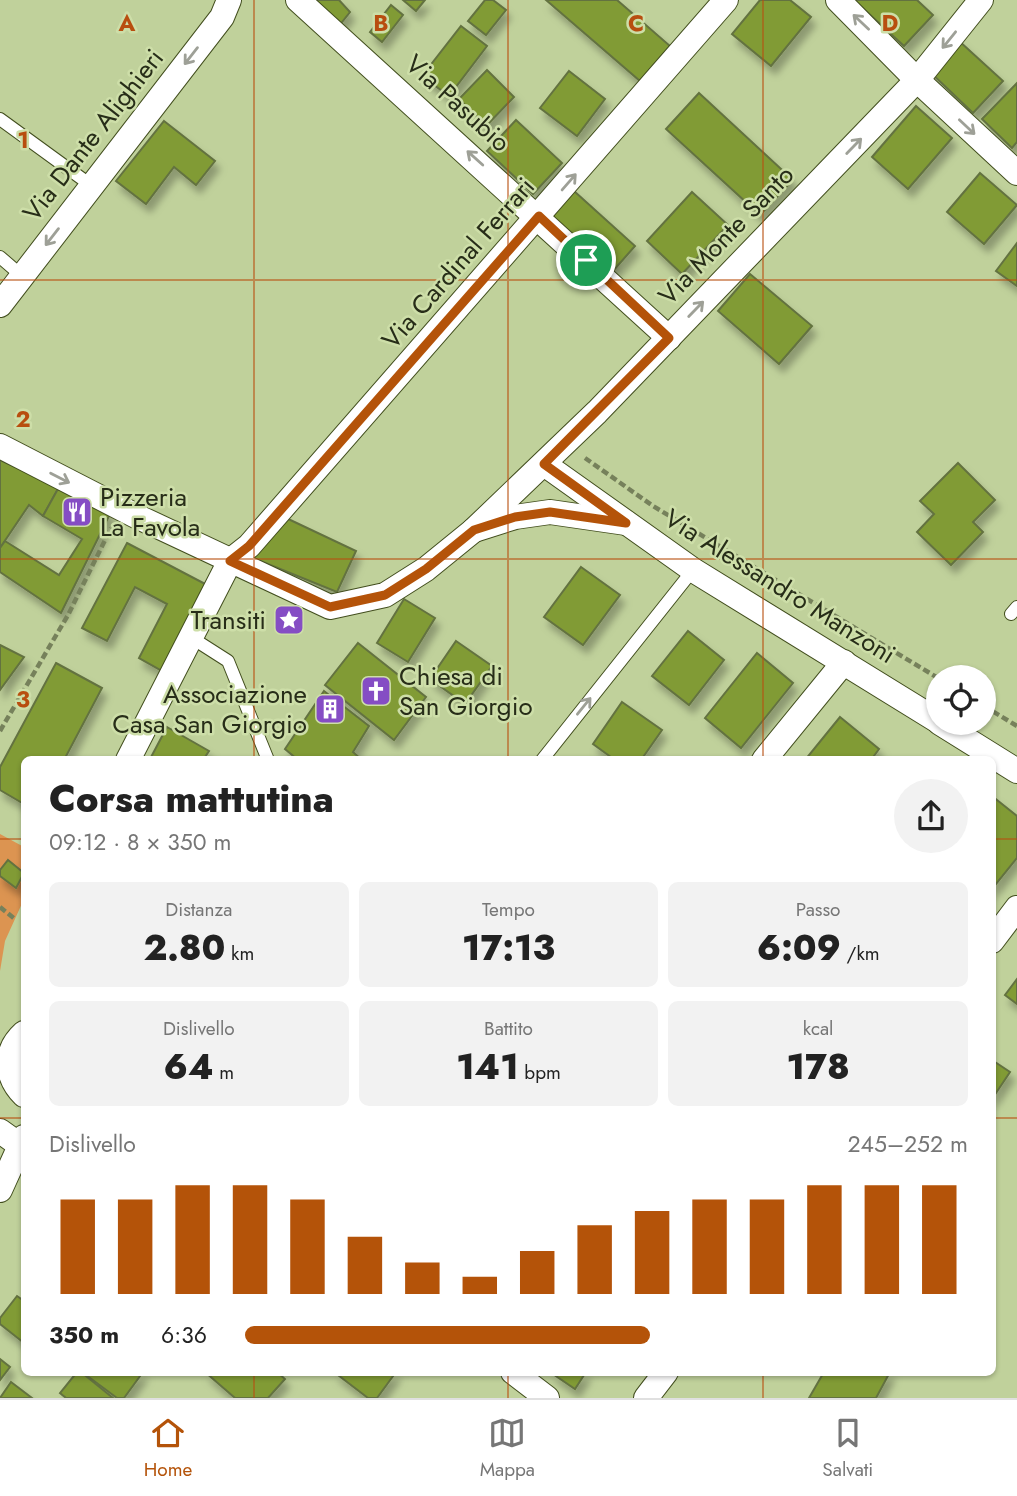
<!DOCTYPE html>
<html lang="it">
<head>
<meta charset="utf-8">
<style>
  :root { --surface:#fff; --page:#f2f2f2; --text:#222; --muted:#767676; --line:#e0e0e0; --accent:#b45309 }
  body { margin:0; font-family:Jost,sans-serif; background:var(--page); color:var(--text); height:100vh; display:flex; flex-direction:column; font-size:26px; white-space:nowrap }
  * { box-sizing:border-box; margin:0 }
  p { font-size:23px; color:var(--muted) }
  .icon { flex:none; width:38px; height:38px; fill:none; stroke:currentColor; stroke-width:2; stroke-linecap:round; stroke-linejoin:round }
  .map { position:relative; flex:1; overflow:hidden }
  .panel { position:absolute; left:21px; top:756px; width:975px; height:620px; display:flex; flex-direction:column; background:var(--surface); border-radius:10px; box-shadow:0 2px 5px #0004 }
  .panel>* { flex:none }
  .tools { position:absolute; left:926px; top:665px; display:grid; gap:14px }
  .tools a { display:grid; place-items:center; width:70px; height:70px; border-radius:50%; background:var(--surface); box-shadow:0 2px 5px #0004; font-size:35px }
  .pin { position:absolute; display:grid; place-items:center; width:60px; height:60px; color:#fff; margin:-30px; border:4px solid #fff; border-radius:50%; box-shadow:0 2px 7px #0007 }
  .round { display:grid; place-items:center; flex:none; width:74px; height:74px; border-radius:37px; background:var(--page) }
  .headline { display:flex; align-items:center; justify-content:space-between; height:119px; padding:0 28px }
  h1 { font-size:38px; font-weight:800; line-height:52px }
  .stats { display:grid; grid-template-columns:repeat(3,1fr); gap:10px; height:119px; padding:7px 28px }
  .stats div { display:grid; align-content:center; border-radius:10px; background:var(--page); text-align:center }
  .stats b { font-size:35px; font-weight:800 }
  .stats small { font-size:19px; font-weight:400 }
  .stats p { font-size:19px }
  .chart { height:196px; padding:14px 28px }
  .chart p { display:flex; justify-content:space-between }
  .chart svg { width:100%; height:126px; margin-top:7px; stroke:var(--accent); stroke-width:6 }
  ul { padding:0 28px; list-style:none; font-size:23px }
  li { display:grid; grid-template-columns:112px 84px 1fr; align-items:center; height:52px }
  li i { height:18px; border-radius:9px; background:var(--accent) }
  .tabs { display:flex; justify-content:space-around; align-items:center; height:98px; border-top:2px solid var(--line); background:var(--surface); font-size:19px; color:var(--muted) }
  .tabs a { display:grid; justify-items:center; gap:4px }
  .tabs .on { color:var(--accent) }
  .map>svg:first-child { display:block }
</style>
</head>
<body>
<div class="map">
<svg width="1017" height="1398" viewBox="0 0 1017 1398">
  <defs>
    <filter id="shadow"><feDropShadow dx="4.5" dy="8" stdDeviation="3.5" flood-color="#0004"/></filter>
  </defs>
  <rect width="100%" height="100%" fill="#c0d19b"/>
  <!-- green -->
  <polygon fill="#dc9451" points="0,834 24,847 24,899 5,941 0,971"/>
  <!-- building -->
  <g fill="#819b34" stroke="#637240" stroke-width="2" filter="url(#shadow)">
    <polygon points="309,0 339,0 350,12 338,27"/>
    <polygon points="403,0 425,0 416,11"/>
    <polygon points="485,0 493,0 506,10 486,35 468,21"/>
    <polygon points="546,0 617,0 670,46 640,81"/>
    <polygon points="760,0 790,0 811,17 771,66 732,34"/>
    <polygon points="854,0 917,0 933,15 904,46"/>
    <polygon points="391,5 403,15 382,42 370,32"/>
    <polygon points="461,26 487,46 449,96 422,76"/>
    <polygon points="958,40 1003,81 973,113 929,71"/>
    <polygon points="487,70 514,97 486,126 459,99"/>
    <polygon points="569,71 605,99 577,136 540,108"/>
    <polygon points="1017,83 1017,142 1012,148 982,119"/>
    <polygon points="699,93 793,180 760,215 666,129"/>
    <polygon points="916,106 952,138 908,189 872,157"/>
    <polygon points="516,120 562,163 533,194 487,151"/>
    <polygon points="164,121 215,161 196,185 174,167 146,204 116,181"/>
    <polygon points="980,173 1017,205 984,244 947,212"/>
    <polygon points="574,191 635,246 613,271 551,216"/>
    <polygon points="692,192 728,225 682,274 647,241"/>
    <polygon points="1017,243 1017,286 996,271"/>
    <polygon points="750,274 812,326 779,364 718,311"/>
    <polygon points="0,460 59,487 43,516 29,505 0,548"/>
    <polygon points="958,463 995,500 973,522 983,532 951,565 917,532 934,514 920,501"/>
    <polygon points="59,487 111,512 61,613 0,572 0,548 5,541 59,575 82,539 43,516"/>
    <polygon points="284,517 356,551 337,592 248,556"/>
    <polygon points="127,543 209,586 164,672 139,658 167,604 135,587 107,641 82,628"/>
    <polygon points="581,567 620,595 583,645 544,617"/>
    <polygon points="404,599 435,618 408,662 377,643"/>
    <polygon points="688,631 724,660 689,705 652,676"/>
    <polygon points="456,641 492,666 465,704 430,679"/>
    <polygon points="358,643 426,697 394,740 325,685"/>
    <polygon points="0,645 24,657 0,690"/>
    <polygon points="757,653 793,683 741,748 705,718"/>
    <polygon points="56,663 102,688 64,760 24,760 24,804 0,790 0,767"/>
    <polygon points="324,691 369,726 353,752 362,760 298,760 285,749"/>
    <polygon points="622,702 662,730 641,760 615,760 593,744"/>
    <polygon points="840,717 879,749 871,760 805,760"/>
    <polygon points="167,727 209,751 203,760 150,759"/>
    <polygon points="992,796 1017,816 1017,858 992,889"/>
    <polygon points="8,860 24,873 16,888 0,876 0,870"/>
    <polygon points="1017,979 1017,1004 1005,995"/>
    <polygon points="992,1060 1010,1072 992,1099"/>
    <polygon points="17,1296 24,1301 24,1343 0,1324 0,1318"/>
    <polygon points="0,1359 10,1367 0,1380"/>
    <polygon points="77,1372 81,1372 113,1398 66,1398 60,1393"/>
    <polygon points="82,1372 143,1372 124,1398 117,1398"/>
    <polygon points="205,1372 277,1372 285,1379 268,1398 235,1398"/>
    <polygon points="334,1372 396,1372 377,1398 368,1398"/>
    <polygon points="550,1372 586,1372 575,1389"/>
    <polygon points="824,1372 890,1372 876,1398 809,1398"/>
    <polygon points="11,1382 32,1398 0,1398"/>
  </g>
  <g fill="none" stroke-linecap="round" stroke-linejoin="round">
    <!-- lane casing -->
    <g stroke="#424e1e" stroke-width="14">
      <g id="lane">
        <polyline points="0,119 92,186"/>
        <polyline points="0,257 22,276"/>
        <polyline points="1011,614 1017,607"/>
        <polyline points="192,638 228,661 268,760"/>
        <polyline points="542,760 693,570"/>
      </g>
    </g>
    <!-- street casing -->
    <g stroke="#424e1e" stroke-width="26">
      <g id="street">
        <polyline points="298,0 669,338"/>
        <polyline points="838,0 917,80 1017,173"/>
        <polyline points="0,305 222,17 229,0"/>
        <polyline points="0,446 136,516 330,607 385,595 426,569 474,530 515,517 550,512 626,523"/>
        <polyline points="544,464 693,570 938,721"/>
        <polyline points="474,530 597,412 917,80 981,0"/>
        <polyline points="940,723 1017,771"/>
        <polyline points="128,760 230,561 249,546 726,0"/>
        <polyline points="764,760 844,662"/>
        <polyline points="992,941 1017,908"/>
        <path d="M24,1033C4,1051 5,1076 24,1095"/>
        <polyline points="0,1131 21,1146"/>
        <polyline points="0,1190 24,1137"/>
        <polyline points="513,1372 547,1398"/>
        <polyline points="646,1398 666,1372"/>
      </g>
    </g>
    <!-- path -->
    <g stroke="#76815b" stroke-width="4.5" stroke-dasharray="7 3.5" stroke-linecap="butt">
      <polyline points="585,458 653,506 938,678"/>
      <polyline points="984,706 1017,726"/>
      <polyline points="0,731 68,615 111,528"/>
      <polyline points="0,907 16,920"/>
    </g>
    <!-- lane -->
    <use href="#lane" stroke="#fff" stroke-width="12"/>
    <!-- street -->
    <use href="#street" stroke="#fff" stroke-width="24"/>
  </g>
  <!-- one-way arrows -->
  <defs><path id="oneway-shaft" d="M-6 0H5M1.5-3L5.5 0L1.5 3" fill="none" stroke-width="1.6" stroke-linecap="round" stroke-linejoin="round" transform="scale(1.75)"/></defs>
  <g stroke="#9ea097">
    <use href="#oneway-shaft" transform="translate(861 22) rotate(-137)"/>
    <use href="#oneway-shaft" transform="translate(949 40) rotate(129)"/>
    <use href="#oneway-shaft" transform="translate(191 56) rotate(128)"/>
    <use href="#oneway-shaft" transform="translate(967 127) rotate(43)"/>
    <use href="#oneway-shaft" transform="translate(854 146) rotate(-46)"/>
    <use href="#oneway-shaft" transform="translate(475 158) rotate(-138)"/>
    <use href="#oneway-shaft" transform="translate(569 182) rotate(-49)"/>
    <use href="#oneway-shaft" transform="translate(52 237) rotate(128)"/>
    <use href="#oneway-shaft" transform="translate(696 309) rotate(-46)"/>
    <use href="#oneway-shaft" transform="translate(60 478) rotate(27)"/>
    <use href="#oneway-shaft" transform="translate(584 706) rotate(-51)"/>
  </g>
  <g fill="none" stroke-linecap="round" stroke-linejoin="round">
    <!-- route casing -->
    <g stroke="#fff" stroke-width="14">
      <polygon id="route" points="539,216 669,338 544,464 626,523 550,512 515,517 474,530 426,569 385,595 330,607 230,561 249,546"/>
    </g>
    <!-- route -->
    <use href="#route" stroke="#b45309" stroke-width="9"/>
  </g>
  <!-- grid -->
  <path fill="none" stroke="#b84e0f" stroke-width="2" stroke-opacity="0.55" d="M254,0V760M508,0V760M763,0V760M0,280H1017M0,559H1017M0,839H24M992,839H1017M0,1118H24M992,1118H1017M254,1372V1398M508,1372V1398M763,1372V1398"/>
  <!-- icons -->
  <defs>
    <g id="restaurant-square" transform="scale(1.575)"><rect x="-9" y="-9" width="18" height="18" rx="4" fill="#854dc4" stroke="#cddea8"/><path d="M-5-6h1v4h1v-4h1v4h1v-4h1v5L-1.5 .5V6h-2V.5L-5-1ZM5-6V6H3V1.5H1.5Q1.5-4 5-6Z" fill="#fff"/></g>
    <g id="sight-square" transform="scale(1.575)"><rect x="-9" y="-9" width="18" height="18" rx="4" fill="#854dc4" stroke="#cddea8"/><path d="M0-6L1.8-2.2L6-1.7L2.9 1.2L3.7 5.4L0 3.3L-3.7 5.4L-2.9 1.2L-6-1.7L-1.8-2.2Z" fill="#fff"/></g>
    <g id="church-square" transform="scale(1.575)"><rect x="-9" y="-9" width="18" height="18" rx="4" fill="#854dc4" stroke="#cddea8"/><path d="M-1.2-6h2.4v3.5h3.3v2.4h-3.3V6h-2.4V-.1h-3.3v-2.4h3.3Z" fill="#fff"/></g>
    <g id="building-square" transform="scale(1.575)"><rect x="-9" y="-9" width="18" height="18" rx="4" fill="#854dc4" stroke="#cddea8"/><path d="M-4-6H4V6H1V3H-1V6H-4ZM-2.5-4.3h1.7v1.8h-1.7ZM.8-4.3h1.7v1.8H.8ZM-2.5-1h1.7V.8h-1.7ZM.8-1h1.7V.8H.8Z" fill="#fff"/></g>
  </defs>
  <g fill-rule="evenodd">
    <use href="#restaurant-square" x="77" y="512"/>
    <use href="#sight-square" x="289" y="620"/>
    <use href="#church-square" x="376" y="691"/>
    <use href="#building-square" x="330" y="709"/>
  </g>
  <g text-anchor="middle" stroke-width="5" stroke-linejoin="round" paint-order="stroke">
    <!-- street labels -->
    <g font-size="26" fill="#272d18" stroke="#cddea8">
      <text transform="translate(458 103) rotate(42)" y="9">Via Pasubio</text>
      <text transform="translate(93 135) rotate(-52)" y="9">Via Dante Alighieri</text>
      <text transform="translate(726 235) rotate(-46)" y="9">Via Monte Santo</text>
      <text transform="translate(458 263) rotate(-49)" y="9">Via Cardinal Ferrari</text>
      <text transform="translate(780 586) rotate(32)" y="9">Via Alessandro Manzoni</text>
    </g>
    <!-- poi labels -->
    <g font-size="26" fill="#272d18" stroke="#cddea8" text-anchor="start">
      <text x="100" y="506">Pizzeria<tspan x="100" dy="30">La Favola</tspan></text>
      <text x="266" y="629" text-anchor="end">Transiti</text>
      <text x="399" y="685">Chiesa di<tspan x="399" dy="30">San Giorgio</tspan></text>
      <text x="307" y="703" text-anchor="end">Associazione<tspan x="307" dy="30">Casa San Giorgio</tspan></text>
    </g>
  </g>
  <g font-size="23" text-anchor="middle" font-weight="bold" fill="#b84e0f" stroke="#cddea8" stroke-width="5" stroke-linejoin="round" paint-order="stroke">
    <text x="127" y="31">A</text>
    <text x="381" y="31">B</text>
    <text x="636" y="31">C</text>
    <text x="890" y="31">D</text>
    <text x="23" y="148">1</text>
    <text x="23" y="427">2</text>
    <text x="23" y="707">3</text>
  </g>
</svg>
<div class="tools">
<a><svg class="icon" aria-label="locate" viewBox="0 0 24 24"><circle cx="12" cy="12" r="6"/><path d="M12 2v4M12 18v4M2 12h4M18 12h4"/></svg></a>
</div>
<div class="pin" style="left:586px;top:260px;background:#1e9e55"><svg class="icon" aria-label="arrive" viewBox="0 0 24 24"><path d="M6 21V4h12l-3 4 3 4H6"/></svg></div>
<section class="panel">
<div class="headline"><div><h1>Corsa mattutina</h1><p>09:12 · 8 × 350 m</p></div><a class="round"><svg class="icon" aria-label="share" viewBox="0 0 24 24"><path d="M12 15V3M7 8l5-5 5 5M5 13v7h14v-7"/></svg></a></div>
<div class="stats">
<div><p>Distanza</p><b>2.80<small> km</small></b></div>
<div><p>Tempo</p><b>17:13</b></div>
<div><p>Passo</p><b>6:09<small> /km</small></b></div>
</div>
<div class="stats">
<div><p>Dislivello</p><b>64<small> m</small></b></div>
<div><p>Battito</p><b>141<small> bpm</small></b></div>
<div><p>kcal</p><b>178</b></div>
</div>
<div class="chart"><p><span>Dislivello</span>245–252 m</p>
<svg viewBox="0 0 160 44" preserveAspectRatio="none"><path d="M5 44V11M15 44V11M25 44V6M35 44V6M45 44V11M55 44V24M65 44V33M75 44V38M85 44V29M95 44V20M105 44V15M115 44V11M125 44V11M135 44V6M145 44V6M155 44V6"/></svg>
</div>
<ul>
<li><b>350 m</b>6:36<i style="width:56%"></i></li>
</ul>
</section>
</div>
<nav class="tabs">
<a class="on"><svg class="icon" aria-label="home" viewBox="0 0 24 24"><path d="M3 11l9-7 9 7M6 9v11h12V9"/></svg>Home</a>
<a><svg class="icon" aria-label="map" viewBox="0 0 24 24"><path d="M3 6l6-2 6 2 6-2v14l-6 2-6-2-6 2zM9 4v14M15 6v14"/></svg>Mappa</a>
<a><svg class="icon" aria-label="saved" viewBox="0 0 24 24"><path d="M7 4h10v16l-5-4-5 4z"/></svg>Salvati</a>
</nav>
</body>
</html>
